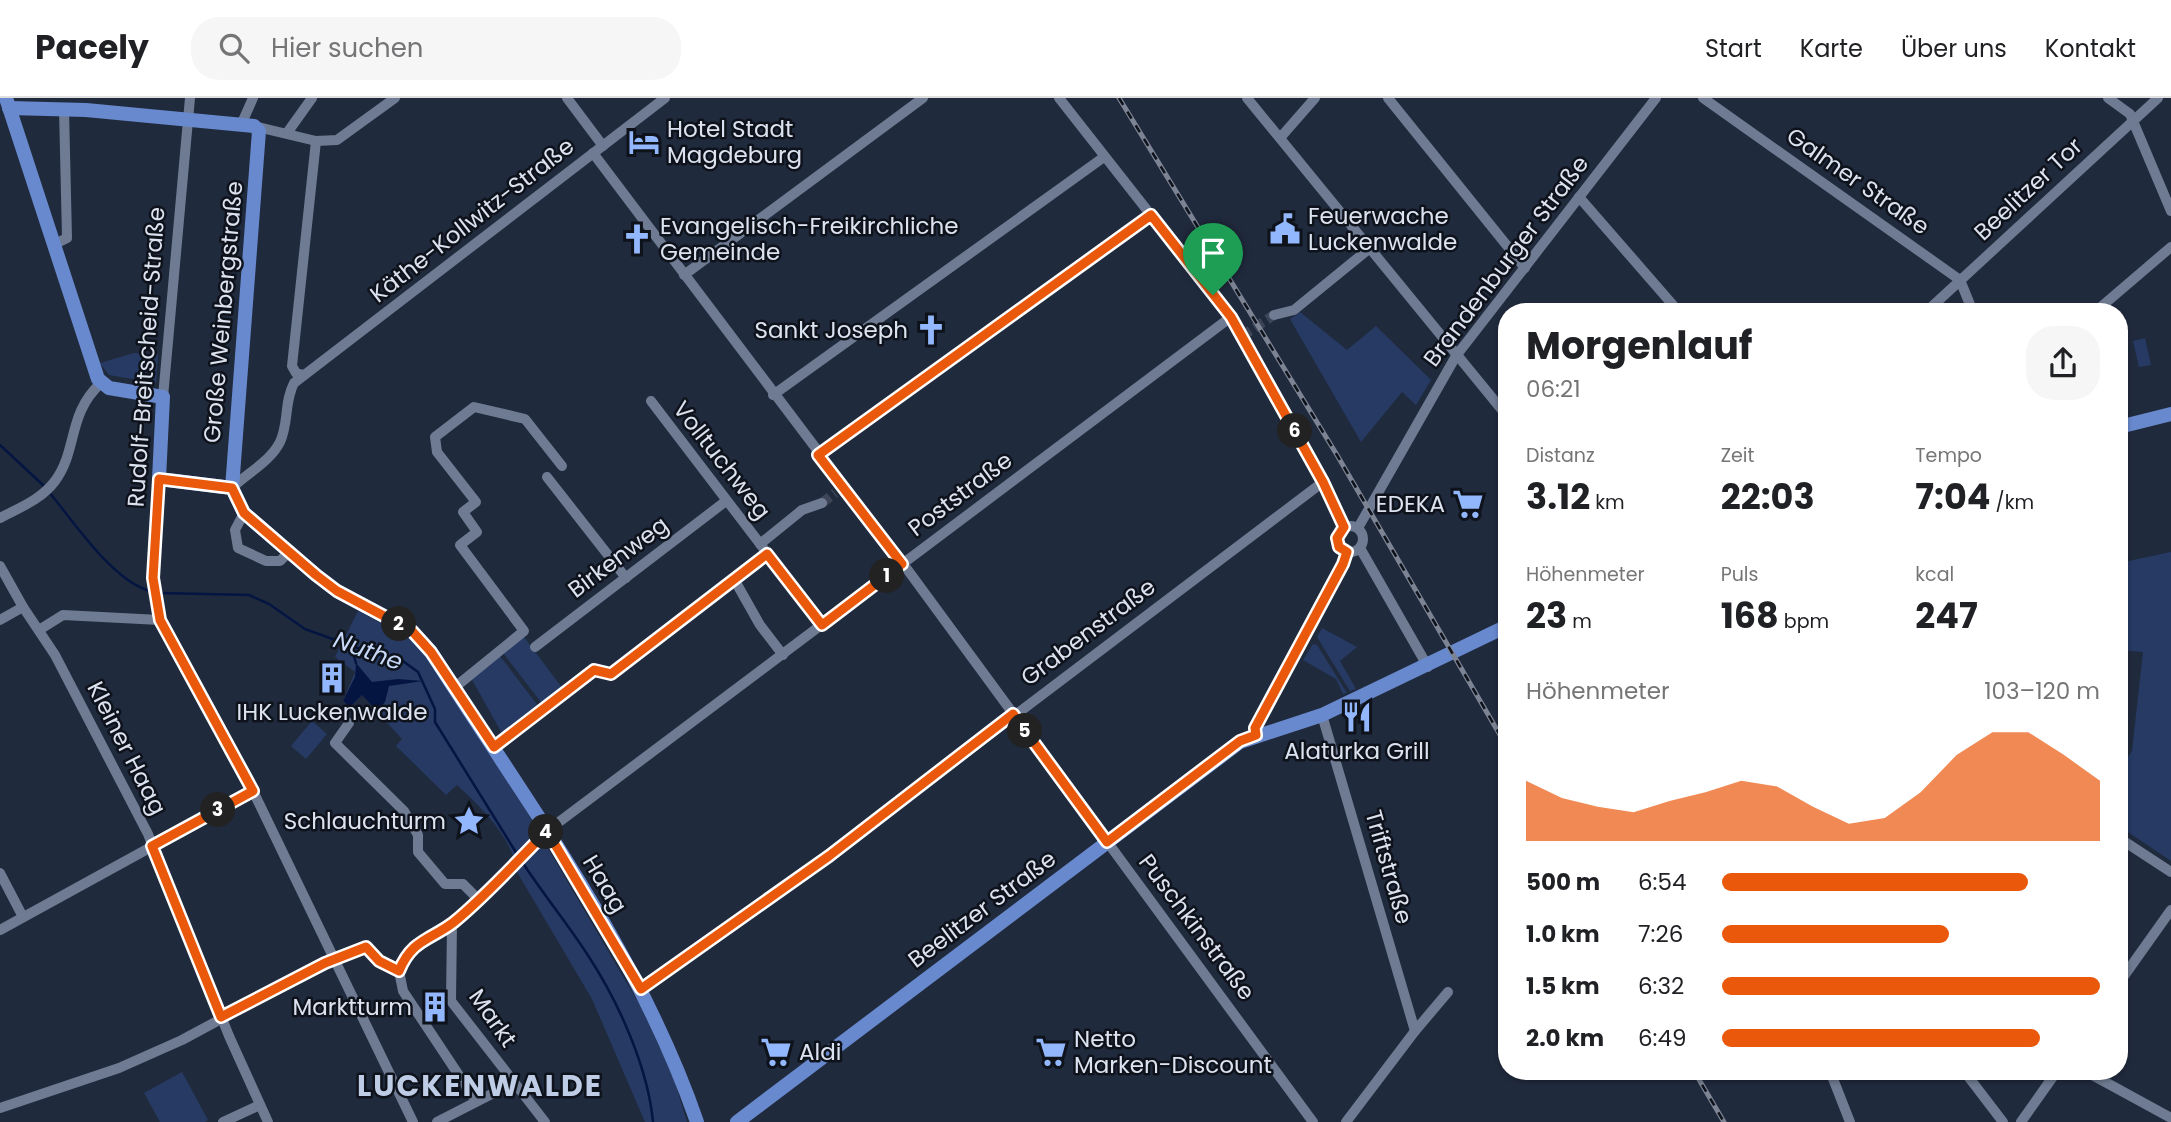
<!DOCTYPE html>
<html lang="de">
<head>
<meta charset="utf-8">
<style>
  :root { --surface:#fff; --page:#f6f6f6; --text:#202124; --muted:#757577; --line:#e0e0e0; --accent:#ea580c }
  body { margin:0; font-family:Poppins,sans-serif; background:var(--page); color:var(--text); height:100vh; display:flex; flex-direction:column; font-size:26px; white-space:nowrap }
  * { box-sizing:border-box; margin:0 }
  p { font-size:23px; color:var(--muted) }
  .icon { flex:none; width:38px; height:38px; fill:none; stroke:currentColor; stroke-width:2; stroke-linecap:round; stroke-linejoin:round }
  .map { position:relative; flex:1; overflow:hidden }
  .drawer { position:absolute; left:1498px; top:205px; width:630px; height:777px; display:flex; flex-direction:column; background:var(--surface); border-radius:28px; box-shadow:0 2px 5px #0004 }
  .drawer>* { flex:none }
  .pin { position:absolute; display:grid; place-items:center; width:60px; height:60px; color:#fff; margin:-72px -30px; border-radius:50% 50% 50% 0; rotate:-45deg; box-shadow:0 0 7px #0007 }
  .pin .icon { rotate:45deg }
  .km { position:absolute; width:35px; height:35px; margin:-18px; border-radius:50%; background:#222; color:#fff; font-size:19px; line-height:35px; text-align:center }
  .round { display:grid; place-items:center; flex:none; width:74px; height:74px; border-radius:28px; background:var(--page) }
  .headline { display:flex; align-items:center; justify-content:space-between; height:119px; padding:0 28px }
  h1 { font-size:38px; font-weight:700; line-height:52px }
  .metrics { display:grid; grid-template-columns:repeat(3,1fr); gap:10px; height:119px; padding:7px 28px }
  .metrics div { display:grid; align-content:center }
  .metrics b { font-size:35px; font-weight:700 }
  .metrics small { font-size:19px; font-weight:400 }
  .metrics p { font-size:19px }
  .chart { height:196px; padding:14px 28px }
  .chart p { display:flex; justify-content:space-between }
  .chart svg { width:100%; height:126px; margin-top:7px; fill:var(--accent); opacity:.7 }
  ul { padding:0 28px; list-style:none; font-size:23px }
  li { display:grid; grid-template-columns:112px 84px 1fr; align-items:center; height:52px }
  li i { height:18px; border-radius:9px; background:var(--accent) }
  header { display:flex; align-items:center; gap:42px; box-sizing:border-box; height:98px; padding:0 35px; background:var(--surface); border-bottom:2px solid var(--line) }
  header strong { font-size:33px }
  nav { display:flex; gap:38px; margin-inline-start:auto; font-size:24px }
  .search { width:490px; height:63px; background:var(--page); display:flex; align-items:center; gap:18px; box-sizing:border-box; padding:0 24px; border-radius:28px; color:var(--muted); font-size:26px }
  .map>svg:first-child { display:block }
</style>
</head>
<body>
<header>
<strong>Pacely</strong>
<div class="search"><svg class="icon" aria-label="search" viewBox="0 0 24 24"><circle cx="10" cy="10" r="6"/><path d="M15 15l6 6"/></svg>Hier suchen</div>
<nav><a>Start</a><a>Karte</a><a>Über uns</a><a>Kontakt</a></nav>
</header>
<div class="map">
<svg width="2171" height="1024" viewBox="0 0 2171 1024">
  <rect width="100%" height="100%" fill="#202a3d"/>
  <!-- green -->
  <g fill="#263a64">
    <polygon points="1300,214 1347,252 1376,228 1431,282 1416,307 1402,294 1361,344 1290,221"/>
    <polygon points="2145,240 2151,267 2139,269 2133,243"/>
    <polygon points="134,255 158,256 156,285 109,277 100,265"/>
    <polygon points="2171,454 2171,763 2119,728 2119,672 2132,653 2143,554 2119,552 2119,465"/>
    <path d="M358,513L409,540L430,563L491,653L642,911L673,978L687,1024H645L592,901L517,774C513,740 481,709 457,687L446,697L396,648L402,641L362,597L350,609L343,603L355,574L335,559Z"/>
    <polygon points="1322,530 1357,549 1340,563 1356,591 1350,593 1317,539"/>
    <polygon points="524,539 563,591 543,607 503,555"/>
    <polygon points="1313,546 1317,547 1347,595 1343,596 1336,581 1303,562"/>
    <polygon points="500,558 539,609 503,637 471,580"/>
    <polygon points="312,623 327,636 306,661 291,648"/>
    <polygon points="182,974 208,1022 205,1024 160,1024 144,995"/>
  </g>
  <!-- water -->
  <polygon fill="#041541" points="356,565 372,584 398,581 423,583 389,588 385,604 377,613 362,597 350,609 343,603 355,579"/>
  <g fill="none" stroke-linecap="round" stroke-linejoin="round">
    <!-- stream -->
    <g stroke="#041541" stroke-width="2.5">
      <polyline points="0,347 44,388"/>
      <path d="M48,393C73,422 112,483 150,493"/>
      <polyline points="160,495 249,497 269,506 305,531 371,555 400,561 418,574 435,611 435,624 517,756"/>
      <polyline points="351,548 356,565"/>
      <path d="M521,762C542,795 568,826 589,859C619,905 648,970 653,1024"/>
    </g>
    <!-- minor-tunnel -->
    <g stroke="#3c4658" stroke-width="10" stroke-dasharray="10 5" stroke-linecap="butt">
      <polyline points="1242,238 1274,217"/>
      <polyline points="822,405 835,395"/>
    </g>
    <!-- minor -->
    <g stroke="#6f7b92" stroke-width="10">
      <polyline points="567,0 603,48"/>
      <polyline points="1059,0 1231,219 1323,384 1344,429"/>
      <polyline points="1247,0 1507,318"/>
      <polyline points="1388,0 1525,170"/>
      <polyline points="1703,0 1960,182 1973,214"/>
      <polyline points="2108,0 2130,16 2171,113"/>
      <polyline points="241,27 253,0"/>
      <polyline points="254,28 316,43 337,42 395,0"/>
      <polyline points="287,35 312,0"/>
      <polyline points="1280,40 1315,0"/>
      <polyline points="593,55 907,471 1313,1024"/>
      <polyline points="1579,99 1679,214"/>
      <polyline points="55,146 67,140 64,11"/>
      <polyline points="684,177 923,0"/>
      <polyline points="1926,214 2158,0"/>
      <polyline points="2095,214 2171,149"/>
      <polyline points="1274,217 1294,212 1370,150"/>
      <polyline points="304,277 296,275 292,268 316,43"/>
      <polyline points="773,297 1104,59"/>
      <polyline points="163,299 190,0"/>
      <polyline points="651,303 822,527"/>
      <polyline points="818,357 1151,117"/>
      <polyline points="547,379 626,480"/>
      <polyline points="159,381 153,480 160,522 253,693 413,1024"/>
      <path d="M232,390C247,375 270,364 280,344C289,325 284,304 294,285L665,0"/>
      <polyline points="244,415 235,432 238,450 266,463 280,463 289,454"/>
      <path d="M0,420C19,410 42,401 55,383C78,352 67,316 101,285"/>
      <circle cx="1350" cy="441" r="13"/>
      <polyline points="1358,430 1456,258 1656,0"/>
      <polyline points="760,446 802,412 822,405"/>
      <polyline points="1360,450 1428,569"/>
      <polyline points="0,468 23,509 55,557 148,736 229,938 268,1024"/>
      <polyline points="734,481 760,527 783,557"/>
      <polyline points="0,522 23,509"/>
      <polyline points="39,532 63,517 160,522"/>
      <polyline points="535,549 726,403"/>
      <polyline points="454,590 524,533 460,447 477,434 463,414 476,404 437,354 435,339 474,309 525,321 562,368"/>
      <polyline points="1322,617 1415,933"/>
      <polyline points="349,625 335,645 404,713 418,737 418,754 445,786 463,786 478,801"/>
      <polyline points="1256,637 1255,630 1336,481 1347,454"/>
      <polyline points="494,649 594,572 611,576 767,455"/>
      <polyline points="2119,740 2171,774"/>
      <polyline points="0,775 23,819"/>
      <polyline points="452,825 451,903 545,1024"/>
      <polyline points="0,832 253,693"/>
      <polyline points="2119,885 2171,812"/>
      <polyline points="641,891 829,758 1323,384"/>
      <polyline points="1830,973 1850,1024"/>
      <polyline points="1964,973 2003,1024"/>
      <polyline points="2085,973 2171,1020"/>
      <polyline points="476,1003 403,893 399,873 405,859 429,837 452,825 547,733 1231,219"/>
      <polyline points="0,1010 119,970 182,942 325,865 366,849 379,863 399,873"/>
      <polyline points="223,1024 260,1007"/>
      <polyline points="437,1024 513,985"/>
      <polyline points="1346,1024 1415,933 1448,894"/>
      <polyline points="2021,1024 2057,973"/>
    </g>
    <!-- major -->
    <g stroke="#6889cd" stroke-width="14">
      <polyline points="6,0 98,281 109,290 163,299 159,381 232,390"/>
      <path d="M9,10L86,12L254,28L259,33L232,390L244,415L316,477L337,493L412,533L431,554C527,705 638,853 697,1024"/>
      <polyline points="2119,329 2171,316"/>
      <polyline points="737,1024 1240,644 1322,617 1507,528"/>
    </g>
    <!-- rail casing -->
    <g stroke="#7c8494" stroke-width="5">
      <g id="rail">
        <polyline points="1119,0 1337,357 1507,649"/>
        <polyline points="1694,973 1724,1024"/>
      </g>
    </g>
    <!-- rail -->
    <use href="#rail" stroke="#0e121b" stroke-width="2.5" stroke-dasharray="8" stroke-linecap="butt"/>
  </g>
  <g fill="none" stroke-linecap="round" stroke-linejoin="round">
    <!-- route casing -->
    <g stroke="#fff" stroke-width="14">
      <path id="route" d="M1151,117L1231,219L1323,384L1344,429L1337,440L1339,449L1347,454L1343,466L1255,630L1256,637L1240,643L1107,744L1013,616L829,758L641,891L547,733C517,763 487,797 454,824C431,842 412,841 399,873L379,863L366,849L325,865L221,919L152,748L253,693L160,522L153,480L159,381L232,390L244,415L316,477L337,493L412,533L431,554L494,649L594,572L611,576L767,456L822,527L902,466L818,357Z"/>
    </g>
    <!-- route -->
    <use href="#route" stroke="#ea580c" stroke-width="9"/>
  </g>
  <!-- icons -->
  <defs>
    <g id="hotel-bare" transform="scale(2.415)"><path d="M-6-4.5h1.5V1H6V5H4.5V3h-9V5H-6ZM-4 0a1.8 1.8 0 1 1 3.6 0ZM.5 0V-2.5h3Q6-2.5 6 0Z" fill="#93b7fd" stroke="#0e121b" stroke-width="2.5" paint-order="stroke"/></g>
    <g id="civic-bare" transform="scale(2.415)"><path d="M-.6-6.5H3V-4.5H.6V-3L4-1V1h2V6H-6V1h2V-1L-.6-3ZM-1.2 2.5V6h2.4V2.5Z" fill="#93b7fd" stroke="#0e121b" stroke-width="2.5" paint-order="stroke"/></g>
    <g id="church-bare" transform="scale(2.415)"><path d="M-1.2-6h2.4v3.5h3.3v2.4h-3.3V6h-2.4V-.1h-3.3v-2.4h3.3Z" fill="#93b7fd" stroke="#0e121b" stroke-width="2.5" paint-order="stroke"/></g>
    <g id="supermarket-bare" transform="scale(2.415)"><path d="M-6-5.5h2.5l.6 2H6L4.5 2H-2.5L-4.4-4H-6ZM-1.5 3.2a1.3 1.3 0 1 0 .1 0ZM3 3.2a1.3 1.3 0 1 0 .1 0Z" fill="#93b7fd" stroke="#0e121b" stroke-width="2.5" paint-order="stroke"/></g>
    <g id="building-bare" transform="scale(2.415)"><path d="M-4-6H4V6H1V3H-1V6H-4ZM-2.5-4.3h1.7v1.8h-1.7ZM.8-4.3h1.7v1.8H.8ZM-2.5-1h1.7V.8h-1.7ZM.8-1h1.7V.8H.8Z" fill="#93b7fd" stroke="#0e121b" stroke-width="2.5" paint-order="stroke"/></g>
    <g id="restaurant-bare" transform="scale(2.415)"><path d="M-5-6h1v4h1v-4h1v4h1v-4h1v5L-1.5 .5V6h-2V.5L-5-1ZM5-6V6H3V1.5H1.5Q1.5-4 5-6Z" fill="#93b7fd" stroke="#0e121b" stroke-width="2.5" paint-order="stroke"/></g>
    <g id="sight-bare" transform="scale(2.415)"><path d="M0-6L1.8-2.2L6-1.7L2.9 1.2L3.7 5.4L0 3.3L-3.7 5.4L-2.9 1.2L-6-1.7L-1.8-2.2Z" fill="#93b7fd" stroke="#0e121b" stroke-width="2.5" paint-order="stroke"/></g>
  </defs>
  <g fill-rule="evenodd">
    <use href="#hotel-bare" x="644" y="44"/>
    <use href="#civic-bare" x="1285" y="131"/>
    <use href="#church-bare" x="637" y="141"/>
    <use href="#church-bare" x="931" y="232"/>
    <use href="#supermarket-bare" x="1468" y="406"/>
    <use href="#building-bare" x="332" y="580"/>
    <use href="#restaurant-bare" x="1357" y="619"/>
    <use href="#sight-bare" x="469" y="723"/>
    <use href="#building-bare" x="435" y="909"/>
    <use href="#supermarket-bare" x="776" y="954"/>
    <use href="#supermarket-bare" x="1051" y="954"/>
  </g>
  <g text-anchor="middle" stroke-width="5" stroke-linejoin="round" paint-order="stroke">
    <!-- poi labels -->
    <g font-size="23" fill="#dce3f0" stroke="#0e121b" text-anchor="start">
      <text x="667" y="39">Hotel Stadt<tspan x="667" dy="26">Magdeburg</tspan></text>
      <text x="1308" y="126">Feuerwache<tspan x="1308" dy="26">Luckenwalde</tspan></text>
      <text x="660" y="136">Evangelisch-Freikirchliche<tspan x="660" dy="26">Gemeinde</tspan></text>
      <text x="908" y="240" text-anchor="end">Sankt Joseph</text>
      <text x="1445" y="414" text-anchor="end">EDEKA</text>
      <text x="332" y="622" text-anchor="middle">IHK Luckenwalde</text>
      <text x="1357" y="661" text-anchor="middle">Alaturka Grill</text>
      <text x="446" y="731" text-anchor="end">Schlauchturm</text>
      <text x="412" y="917" text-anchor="end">Marktturm</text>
      <text x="1074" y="949">Netto<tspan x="1074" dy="26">Marken-Discount</tspan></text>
      <text x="799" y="962">Aldi</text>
    </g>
    <!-- street labels -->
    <g font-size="23" fill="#dce3f0" stroke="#0e121b">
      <text transform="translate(1858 83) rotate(35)" y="8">Galmer Straße</text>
      <text transform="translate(2028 91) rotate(-43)" y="8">Beelitzer Tor</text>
      <text transform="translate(472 122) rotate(-38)" y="8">Käthe-Kollwitz-Straße</text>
      <text transform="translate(1506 163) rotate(-53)" y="8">Brandenburger Straße</text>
      <text transform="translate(223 214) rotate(-85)" y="8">Große Weinbergstraße</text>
      <text transform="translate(146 259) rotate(-86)" y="8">Rudolf-Breitscheid-Straße</text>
      <text transform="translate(722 362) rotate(52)" y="8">Volltuchweg</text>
      <text transform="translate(960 396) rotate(-37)" y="8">Poststraße</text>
      <text transform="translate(618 459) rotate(-37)" y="8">Birkenweg</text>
      <text transform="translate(1088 534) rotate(-37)" y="8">Grabenstraße</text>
      <text transform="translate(127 650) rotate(63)" y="8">Kleiner Haag</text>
      <text transform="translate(1389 769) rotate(74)" y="8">Triftstraße</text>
      <text transform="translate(605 786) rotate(59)" y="8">Haag</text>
      <text transform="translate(982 811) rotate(-37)" y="8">Beelitzer Straße</text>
      <text transform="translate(1197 829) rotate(53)" y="8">Puschkinstraße</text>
      <text transform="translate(493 920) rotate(55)" y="8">Markt</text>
    </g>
    <!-- water labels -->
    <g font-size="24" font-style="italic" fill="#c8d9f8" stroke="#0e121b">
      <text transform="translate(368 553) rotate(20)" y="8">Nuthe</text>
    </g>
    <!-- district labels -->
    <g font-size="30" font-weight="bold" letter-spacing="2" fill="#bfcce6" stroke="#0e121b">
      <text x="480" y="998">LUCKENWALDE</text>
    </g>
  </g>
</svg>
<div class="pin" style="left:1213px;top:197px;background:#1e9e55"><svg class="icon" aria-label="arrive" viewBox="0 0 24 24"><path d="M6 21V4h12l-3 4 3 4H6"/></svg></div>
<b class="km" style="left:887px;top:478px">1</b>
<b class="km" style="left:399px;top:526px">2</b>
<b class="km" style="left:218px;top:712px">3</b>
<b class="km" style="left:546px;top:734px">4</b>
<b class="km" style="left:1025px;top:633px">5</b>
<b class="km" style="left:1295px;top:333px">6</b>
<section class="drawer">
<div class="headline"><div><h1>Morgenlauf</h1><p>06:21</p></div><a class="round"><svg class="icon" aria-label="share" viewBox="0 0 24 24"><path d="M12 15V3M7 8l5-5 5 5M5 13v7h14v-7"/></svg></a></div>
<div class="metrics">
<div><p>Distanz</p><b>3.12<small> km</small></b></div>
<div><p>Zeit</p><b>22:03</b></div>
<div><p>Tempo</p><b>7:04<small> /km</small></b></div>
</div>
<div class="metrics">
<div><p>Höhenmeter</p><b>23<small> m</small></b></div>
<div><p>Puls</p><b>168<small> bpm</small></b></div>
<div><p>kcal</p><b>247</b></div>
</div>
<div class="chart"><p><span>Höhenmeter</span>103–120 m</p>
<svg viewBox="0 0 160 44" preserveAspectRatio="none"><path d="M0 44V23L10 29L20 32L30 34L40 30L50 27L60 23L70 25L80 32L90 38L100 36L110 27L120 14L130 6L140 6L150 14L160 23V44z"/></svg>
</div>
<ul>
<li><b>500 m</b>6:54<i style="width:81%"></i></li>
<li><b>1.0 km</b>7:26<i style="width:60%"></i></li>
<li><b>1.5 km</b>6:32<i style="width:100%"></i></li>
<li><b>2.0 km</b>6:49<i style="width:84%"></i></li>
</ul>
</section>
</div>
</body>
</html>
